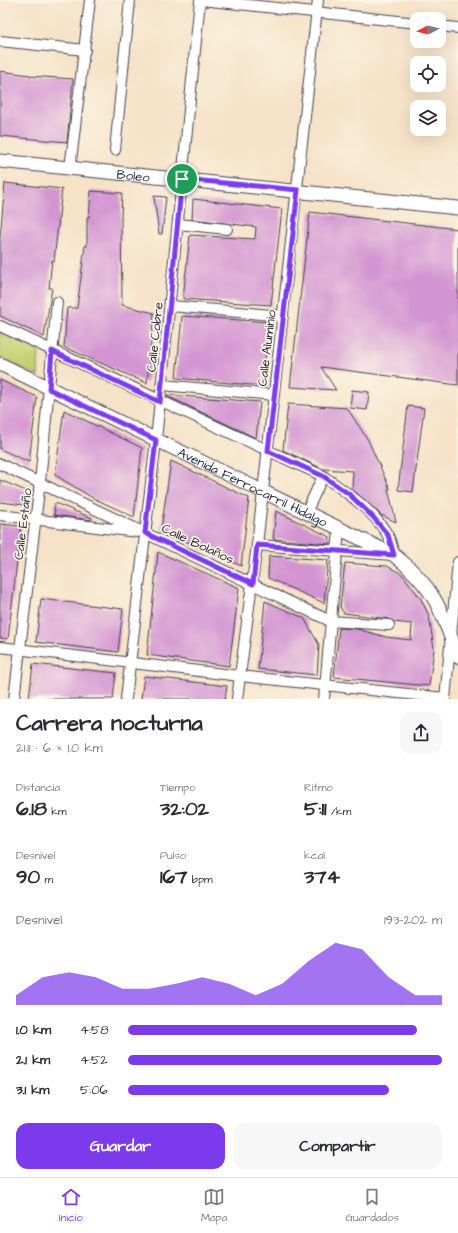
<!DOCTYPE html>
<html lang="es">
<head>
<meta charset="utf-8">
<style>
  :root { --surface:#fff; --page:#f7f7f7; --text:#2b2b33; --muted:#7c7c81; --line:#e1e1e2; --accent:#7c3aed }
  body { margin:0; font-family:"Architects Daughter",sans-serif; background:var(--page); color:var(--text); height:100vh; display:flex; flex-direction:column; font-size:15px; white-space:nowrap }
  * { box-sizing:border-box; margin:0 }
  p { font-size:13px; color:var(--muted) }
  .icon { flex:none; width:22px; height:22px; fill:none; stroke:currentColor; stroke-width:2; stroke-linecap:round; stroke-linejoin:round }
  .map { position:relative; height:699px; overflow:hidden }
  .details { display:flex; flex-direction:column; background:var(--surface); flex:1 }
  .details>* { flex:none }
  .needle { width:26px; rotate:263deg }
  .controls { position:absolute; left:410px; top:12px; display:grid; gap:8px }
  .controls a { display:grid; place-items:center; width:36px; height:36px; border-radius:8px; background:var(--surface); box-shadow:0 4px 16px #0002; font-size:20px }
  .pin { position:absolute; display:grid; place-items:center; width:34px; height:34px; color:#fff; margin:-17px; border:2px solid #fff; border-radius:50%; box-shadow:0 1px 4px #0007 }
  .round { display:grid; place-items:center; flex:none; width:42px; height:42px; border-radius:12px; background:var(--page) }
  .headline { display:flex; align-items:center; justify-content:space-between; height:68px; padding:0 16px }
  h1 { font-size:22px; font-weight:700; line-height:30px }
  .figures { display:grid; grid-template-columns:repeat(3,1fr); gap:6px; height:68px; padding:4px 16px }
  .figures div { display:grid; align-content:center }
  .figures b { font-size:20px; font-weight:700 }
  .figures small { font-size:11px; font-weight:400 }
  .figures p { font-size:11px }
  .chart { height:112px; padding:8px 16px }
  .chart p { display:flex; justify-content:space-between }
  .chart svg { width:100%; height:72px; margin-top:4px; fill:var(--accent); opacity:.7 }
  .primary-button { display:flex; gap:8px; margin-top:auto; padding:8px 16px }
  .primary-button a { flex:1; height:46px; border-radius:12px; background:var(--accent); color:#fff; font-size:16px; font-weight:700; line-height:46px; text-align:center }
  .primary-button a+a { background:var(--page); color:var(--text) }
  ul { padding:0 16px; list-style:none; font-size:13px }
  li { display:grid; grid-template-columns:64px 48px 1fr; align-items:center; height:30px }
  li i { height:10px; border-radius:5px; background:var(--accent) }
  .menu { display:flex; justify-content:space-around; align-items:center; height:56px; border-top:1px solid var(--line); background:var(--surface); font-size:11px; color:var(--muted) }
  .menu a { display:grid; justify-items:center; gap:2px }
  .menu .current { color:var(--accent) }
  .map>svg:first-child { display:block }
</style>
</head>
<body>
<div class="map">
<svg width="458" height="699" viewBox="0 0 458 699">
  <rect width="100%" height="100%" fill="#fcf5e5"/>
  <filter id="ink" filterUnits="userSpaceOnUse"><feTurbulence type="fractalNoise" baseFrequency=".025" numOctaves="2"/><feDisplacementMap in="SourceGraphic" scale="8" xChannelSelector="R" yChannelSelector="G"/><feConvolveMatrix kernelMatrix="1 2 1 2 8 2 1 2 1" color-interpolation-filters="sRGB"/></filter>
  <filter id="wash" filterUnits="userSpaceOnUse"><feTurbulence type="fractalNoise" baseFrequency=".012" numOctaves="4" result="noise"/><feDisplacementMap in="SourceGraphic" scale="16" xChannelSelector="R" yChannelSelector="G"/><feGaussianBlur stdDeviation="0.9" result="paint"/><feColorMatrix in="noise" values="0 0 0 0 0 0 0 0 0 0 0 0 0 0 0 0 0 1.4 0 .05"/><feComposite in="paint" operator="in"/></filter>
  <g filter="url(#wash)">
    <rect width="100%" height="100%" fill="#f5e2c7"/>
    <!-- green -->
    <polygon fill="#c4d173" stroke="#737a57" points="0,332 39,349 38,376 0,357"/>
    <g id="blocks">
      <!-- building -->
      <g fill="#d395d2">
        <polygon points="0,71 30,75 30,76 73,79 67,142 0,136"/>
        <polygon points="5,183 62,189 54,261 52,260 49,288 52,288 44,337 0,316 0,238"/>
        <polygon points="91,191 122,193 121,218 122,305 154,313 147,383 64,347 67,308 77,308 85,246 87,246 87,217 89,217"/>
        <polygon points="154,196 166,197 162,234 159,234"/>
        <polygon points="193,199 282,209 271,305 183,299 190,235 255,239 256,227 192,219"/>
        <polygon points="310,212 458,229 458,385 321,367 336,390 290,387"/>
        <polygon points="182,316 269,322 262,386 176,378"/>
        <polygon points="0,380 37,397 29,462 0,449"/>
        <polygon points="352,390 369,392 367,410 350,408"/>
        <polygon points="167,395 260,402 256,438 167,396"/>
        <polygon points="288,404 347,408 368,440 390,489 388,489 396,522 381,515 352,489 353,471 323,469 283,450"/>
        <polygon points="408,406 424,408 413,492 398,490"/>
        <polygon points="64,410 142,448 134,517 91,497 55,475"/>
        <polygon points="171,461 249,498 241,566 161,530"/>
        <polygon points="0,480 26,491 24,505 0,502"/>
        <polygon points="55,503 92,518 91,520 54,515"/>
        <polygon points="276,511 330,537 329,544 273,539"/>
        <polygon points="0,524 21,526 8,639 0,638"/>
        <polygon points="158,552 239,588 229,666 147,655"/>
        <polygon points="269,556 328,560 324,603 268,578"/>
        <polygon points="345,563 387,566 402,574 421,599 429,616 434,649 429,686 334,677 339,628 357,629 386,637 411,640 412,624 394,622 389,619 344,613 340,607"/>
        <polygon points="41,599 123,609 118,652 36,642"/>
        <polygon points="265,601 304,618 319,645 317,675 258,669"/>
        <polygon points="33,664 116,673 113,699 29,699"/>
        <polygon points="144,676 227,686 225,699 141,699"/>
      </g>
    </g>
  </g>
  <g filter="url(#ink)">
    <use href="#blocks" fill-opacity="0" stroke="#423f50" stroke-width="1"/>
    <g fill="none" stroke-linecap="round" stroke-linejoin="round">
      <!-- minor casing -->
      <g stroke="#423f50" stroke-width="12">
        <g id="minor">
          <polyline points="201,0 417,23"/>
          <polyline points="439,26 458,28"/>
          <polyline points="0,41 85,50"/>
          <polyline points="115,150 130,0"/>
          <polyline points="70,169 90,0"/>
          <polyline points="178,224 227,229"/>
          <polyline points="171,306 283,316"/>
          <path d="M0,326L323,476C346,492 373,510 387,534C391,540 392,548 394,555L257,545"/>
          <polyline points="162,385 274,395"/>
          <polyline points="0,464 330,621 389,625"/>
          <polyline points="306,513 323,476"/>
          <polyline points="0,515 137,532"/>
          <polyline points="0,647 240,676 445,698"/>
          <polyline points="14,699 40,482 57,302"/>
          <polyline points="126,699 156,440 200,0"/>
          <polyline points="237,699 257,545 318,0"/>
          <polyline points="324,699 339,530"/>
          <polyline points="445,699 458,562"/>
        </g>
      </g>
      <!-- major casing -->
      <g stroke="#423f50" stroke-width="15">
        <g id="major">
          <path id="s1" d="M0,161C153,178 305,191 458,208"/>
          <path id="s2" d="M0,364L394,555C434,586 442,611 458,657"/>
        </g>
      </g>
      <!-- minor -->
      <use href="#minor" stroke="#fff" stroke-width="10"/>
      <!-- major -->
      <use href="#major" stroke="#fff" stroke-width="13"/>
    </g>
  </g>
  <g fill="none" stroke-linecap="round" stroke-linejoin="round" filter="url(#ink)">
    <!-- route casing -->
    <g stroke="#fff" stroke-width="8">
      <polygon id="route" points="182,179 298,190 268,451 323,476 349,494 373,517 388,535 394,555 257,545 253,584 145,533 156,440 49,389 52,351 160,402"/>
    </g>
    <!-- route -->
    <use href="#route" stroke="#7c3aed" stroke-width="5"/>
  </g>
  <g text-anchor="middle" stroke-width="3.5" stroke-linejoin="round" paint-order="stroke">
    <!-- street labels -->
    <g font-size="13" fill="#22223b" stroke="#fcf5e5">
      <text dy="5" stroke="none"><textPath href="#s1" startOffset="134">Boleo</textPath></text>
      <text transform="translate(154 337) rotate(-84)" y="5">Calle Cobre</text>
      <text transform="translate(266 348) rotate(-83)" y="5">Calle Aluminio</text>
      <text dy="5" stroke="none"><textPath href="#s2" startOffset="281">Avenida Ferrocarril Hidalgo</textPath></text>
      <text transform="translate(22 524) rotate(-83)" y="5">Calle Estaño</text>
      <text transform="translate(198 543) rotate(25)" y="5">Calle Bolaños</text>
    </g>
  </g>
</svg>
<div class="controls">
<a><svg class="needle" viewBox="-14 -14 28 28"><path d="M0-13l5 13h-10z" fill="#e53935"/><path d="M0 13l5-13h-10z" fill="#7c7c81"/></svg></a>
<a><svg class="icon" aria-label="locate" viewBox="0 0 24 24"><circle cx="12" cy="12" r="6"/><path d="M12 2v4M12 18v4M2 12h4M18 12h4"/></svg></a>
<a><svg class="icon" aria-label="layers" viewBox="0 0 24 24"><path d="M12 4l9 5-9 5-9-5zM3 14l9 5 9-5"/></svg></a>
</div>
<div class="pin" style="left:182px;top:179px;background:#1e9e55"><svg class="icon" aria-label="arrive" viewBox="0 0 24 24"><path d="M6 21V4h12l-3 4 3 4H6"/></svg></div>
</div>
<section class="details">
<div class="headline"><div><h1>Carrera nocturna</h1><p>21:11 · 6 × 1.0 km</p></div><a class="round"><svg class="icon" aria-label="share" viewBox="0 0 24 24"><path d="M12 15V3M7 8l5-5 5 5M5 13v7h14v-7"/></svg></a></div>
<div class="figures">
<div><p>Distancia</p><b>6.18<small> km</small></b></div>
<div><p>Tiempo</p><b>32:02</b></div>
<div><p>Ritmo</p><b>5:11<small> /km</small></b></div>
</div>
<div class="figures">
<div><p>Desnivel</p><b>90<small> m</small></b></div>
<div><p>Pulso</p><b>167<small> bpm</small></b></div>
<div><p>kcal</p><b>374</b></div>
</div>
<div class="chart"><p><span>Desnivel</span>193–202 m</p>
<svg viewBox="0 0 160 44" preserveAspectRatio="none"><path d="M0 44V38L10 27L20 24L30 27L40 34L50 34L60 31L70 27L80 31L90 38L100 31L110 17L120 6L130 10L140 27L150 38L160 38V44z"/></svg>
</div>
<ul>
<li><b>1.0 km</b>4:58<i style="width:92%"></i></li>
<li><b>2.1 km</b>4:52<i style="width:100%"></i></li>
<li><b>3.1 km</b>5:06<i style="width:83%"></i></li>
</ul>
<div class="primary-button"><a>Guardar</a><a>Compartir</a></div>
</section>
<nav class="menu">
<a class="current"><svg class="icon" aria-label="home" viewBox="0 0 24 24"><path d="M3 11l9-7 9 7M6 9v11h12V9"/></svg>Inicio</a>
<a><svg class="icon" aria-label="map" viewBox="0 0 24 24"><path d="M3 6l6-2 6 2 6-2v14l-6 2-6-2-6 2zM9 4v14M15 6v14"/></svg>Mapa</a>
<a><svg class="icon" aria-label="saved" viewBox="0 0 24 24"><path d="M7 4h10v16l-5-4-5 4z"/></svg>Guardados</a>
</nav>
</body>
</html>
